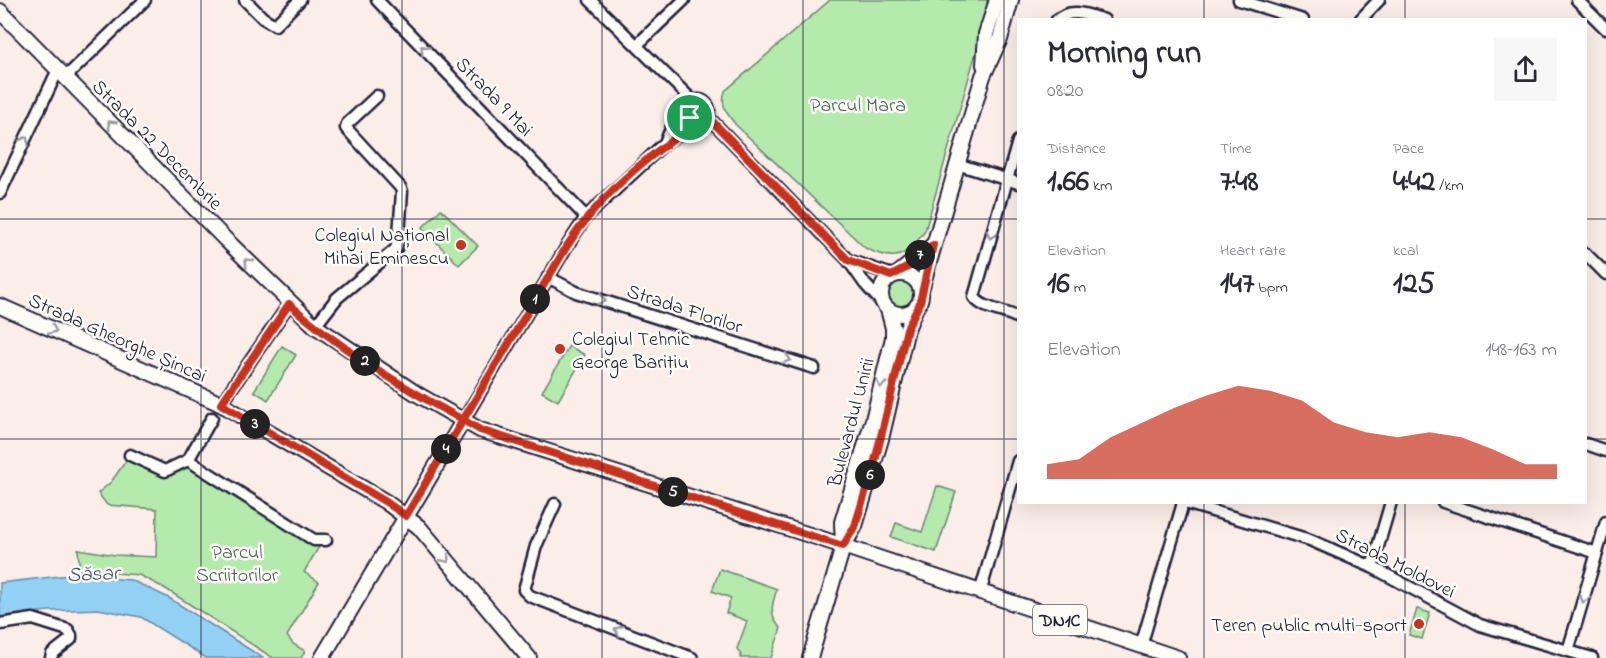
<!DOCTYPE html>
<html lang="en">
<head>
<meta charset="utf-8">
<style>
  :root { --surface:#fff; --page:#f7f7f7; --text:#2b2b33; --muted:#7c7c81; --accent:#c8321e }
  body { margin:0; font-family:"Indie Flower",sans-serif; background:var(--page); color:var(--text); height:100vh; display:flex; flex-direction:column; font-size:22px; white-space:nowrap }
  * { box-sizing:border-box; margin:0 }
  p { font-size:20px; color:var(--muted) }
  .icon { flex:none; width:33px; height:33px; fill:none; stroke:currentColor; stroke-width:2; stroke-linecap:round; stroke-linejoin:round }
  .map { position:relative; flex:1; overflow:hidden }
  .side { position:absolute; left:1017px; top:18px; width:570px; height:486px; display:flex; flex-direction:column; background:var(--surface); border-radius:0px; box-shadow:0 6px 24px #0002 }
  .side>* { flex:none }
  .pin { position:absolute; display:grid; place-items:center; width:51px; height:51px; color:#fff; margin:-26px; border:3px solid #fff; border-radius:50%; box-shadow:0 2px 6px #0007 }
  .km { position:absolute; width:30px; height:30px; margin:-15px; border-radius:50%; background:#222; color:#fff; font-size:16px; line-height:30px; text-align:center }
  .round { display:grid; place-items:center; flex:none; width:63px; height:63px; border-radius:0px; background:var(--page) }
  .head { display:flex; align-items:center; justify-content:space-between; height:102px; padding:0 30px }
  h1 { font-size:33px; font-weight:700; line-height:45px }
  .figures { display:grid; grid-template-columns:repeat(3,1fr); gap:9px; height:102px; padding:6px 30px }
  .figures div { display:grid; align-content:center }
  .figures b { font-size:30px; font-weight:700 }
  .figures small { font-size:16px; font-weight:400 }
  .figures p { font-size:16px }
  .chart { height:168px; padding:12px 30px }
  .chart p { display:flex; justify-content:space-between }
  .chart svg { width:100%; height:108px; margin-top:6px; fill:var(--accent); opacity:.7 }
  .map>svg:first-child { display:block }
</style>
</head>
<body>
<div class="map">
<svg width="1606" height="658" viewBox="0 0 1606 658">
  <rect width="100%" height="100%" fill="#fbeee9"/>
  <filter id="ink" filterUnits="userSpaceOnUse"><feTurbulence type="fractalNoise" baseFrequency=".0167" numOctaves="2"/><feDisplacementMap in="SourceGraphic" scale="12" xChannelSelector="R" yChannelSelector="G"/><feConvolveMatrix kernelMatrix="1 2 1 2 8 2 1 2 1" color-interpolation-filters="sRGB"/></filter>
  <g filter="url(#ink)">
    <!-- green -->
    <g fill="#b4eaac" stroke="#6b8674" stroke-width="1.5">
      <path d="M830,0H987V14L925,231C905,258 896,263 865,248L736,125C727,114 720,106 725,91Z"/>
      <polygon points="441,209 478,246 459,265 422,228"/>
      <circle cx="901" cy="294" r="12"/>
      <polygon points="282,346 296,355 268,400 254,391"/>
      <polygon points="569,346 585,355 558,401 542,392"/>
      <polygon points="130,455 165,471 188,460 323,540 304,572 319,582 287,636 293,644 305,651 301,658 273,658 166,589 139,575 103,572 80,574 78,549 115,555 156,557 157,509 107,505 98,493 111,482"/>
      <polygon points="937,486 956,492 936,552 891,537 896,523 922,532"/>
      <path d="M720,569L777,589C772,604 768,616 781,628L771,658H740L741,655L737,649L747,621L726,613L731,598L712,591Z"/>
      <polygon points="1417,609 1430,613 1422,639 1409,635"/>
    </g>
    <!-- water -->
    <polygon fill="#93d1f4" stroke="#668baa" stroke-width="1.5" points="69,575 131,580 169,598 263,658 206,658 141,617 98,609 48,611 0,617 0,583"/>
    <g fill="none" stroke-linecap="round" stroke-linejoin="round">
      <!-- minor casing -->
      <g stroke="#22223b" stroke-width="15">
        <g id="minor">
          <polyline points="245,0 263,18 275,25 300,0"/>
          <polyline points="377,0 586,217"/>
          <polyline points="590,0 693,101"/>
          <polyline points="1239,0 1303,20"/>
          <polyline points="1577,0 1606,29"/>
          <path d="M1057,20C1071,7 1088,15 1104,20"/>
          <polyline points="1360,20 1379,0"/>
          <polyline points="638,44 684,0"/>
          <circle cx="698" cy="111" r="11"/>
          <polyline points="708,117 848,260 865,284 884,305"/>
          <path d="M1018,141L974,297C983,310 1005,310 1018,318"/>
          <polyline points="665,143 671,129 688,109"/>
          <polyline points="957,164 1018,183"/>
          <polyline points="0,193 55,76 70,73 145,0"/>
          <polyline points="1586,254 1606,274"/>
          <polyline points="848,260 892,275"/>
          <polyline points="548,277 576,292 814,368"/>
          <polyline points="315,326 337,298 396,249 399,236 402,191 400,187 346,128 347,124 377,96"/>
          <polyline points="221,404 289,304"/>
          <polyline points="463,421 567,246 586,217 665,143 699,122"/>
          <polyline points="1586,444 1606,451"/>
          <polyline points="130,455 165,471 188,460 314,540 326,540"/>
          <polyline points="188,460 212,418"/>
          <polyline points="1182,502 1310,540 1372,567 1480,625 1592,658"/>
          <polyline points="1443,502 1597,553"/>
          <polyline points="555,504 536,546 524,590 530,596 692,658"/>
          <polyline points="1372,567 1391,502"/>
          <polyline points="980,593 1018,461"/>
          <polyline points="0,624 33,619 68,630 71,635 71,639 52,654 51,658"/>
          <polyline points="1141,646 1183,503"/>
          <polyline points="1568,651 1606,522"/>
        </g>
      </g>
      <!-- major casing -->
      <g stroke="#22223b" stroke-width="18">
        <g id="major">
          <polyline points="0,11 225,239 315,326 417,394 480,430 819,538 1178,658"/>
          <polyline points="984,65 986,34 997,0"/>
          <polyline points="899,273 933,245"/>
          <circle cx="901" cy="294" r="20"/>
          <polyline points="921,290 983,76 1000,39 1011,0"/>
          <polyline points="0,306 221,404 386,502 419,527 529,658"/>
          <polyline points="843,547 842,522 873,420 893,338 893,328 888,309"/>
          <polyline points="322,658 463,421"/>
          <polyline points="810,658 843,547 855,526 881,439 907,329 916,307"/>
        </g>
      </g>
      <!-- minor -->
      <use href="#minor" stroke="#fdfcf7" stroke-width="10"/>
      <!-- major -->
      <use href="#major" stroke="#fdfcf7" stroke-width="14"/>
    </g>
    <!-- one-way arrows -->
    <defs><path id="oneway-chevron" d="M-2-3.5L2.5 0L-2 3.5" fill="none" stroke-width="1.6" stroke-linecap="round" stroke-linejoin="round" transform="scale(1.5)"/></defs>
    <g stroke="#9a9aa2">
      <use href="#oneway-chevron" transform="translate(424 49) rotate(-134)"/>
      <use href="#oneway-chevron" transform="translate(111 124) rotate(-135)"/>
      <use href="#oneway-chevron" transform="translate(25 140) rotate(-65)"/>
      <use href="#oneway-chevron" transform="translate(991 235) rotate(106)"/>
      <use href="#oneway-chevron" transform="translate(248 262) rotate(-135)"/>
      <use href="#oneway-chevron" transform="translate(602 300) rotate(18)"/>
      <use href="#oneway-chevron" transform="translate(53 330) rotate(24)"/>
      <use href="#oneway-chevron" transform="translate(787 359) rotate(18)"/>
      <use href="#oneway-chevron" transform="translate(881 384) rotate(103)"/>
      <use href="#oneway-chevron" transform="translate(446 559) rotate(50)"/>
      <use href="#oneway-chevron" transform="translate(1584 599) rotate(106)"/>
      <use href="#oneway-chevron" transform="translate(618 630) rotate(-159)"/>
    </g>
  </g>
  <g fill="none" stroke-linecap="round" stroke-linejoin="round" filter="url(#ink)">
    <!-- route casing -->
    <g stroke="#fff" stroke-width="12">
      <path id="route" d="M690,118L699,122C649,154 600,195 567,246L463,420C402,387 341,350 289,304L221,404L386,502L406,516L463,420L480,430L843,546L855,526L876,457L907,329L920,302L933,245L910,266L891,276L848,260L708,117C711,109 708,103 700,100L691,103L688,109L690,118"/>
    </g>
    <!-- route -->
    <use href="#route" stroke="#c8321e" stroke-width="8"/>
  </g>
  <!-- grid -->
  <path fill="none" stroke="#22223b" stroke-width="1.5" stroke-opacity="0.55" d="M201,0V658M402,0V658M602,0V658M803,0V658M1004,0V658M1204,0V20M1405,0V20M0,219H1018M1586,219H1606M0,439H1018M1586,439H1606M1204,502V658M1405,502V658"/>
  <!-- markers -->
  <g fill="#c8321e" stroke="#fdfcf7" stroke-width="2">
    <circle cx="461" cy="245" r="6"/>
    <circle cx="560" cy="349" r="6"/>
    <circle cx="1419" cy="624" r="6"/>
  </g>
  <g text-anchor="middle" stroke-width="5" stroke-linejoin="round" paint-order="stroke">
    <!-- shield labels -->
    <rect fill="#fdfcf7" stroke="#646373" stroke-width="1.5" x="1033" y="605" width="54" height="30" rx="4.5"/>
    <g font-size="18" font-weight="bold" fill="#22223b">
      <text x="1060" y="626">DN1C</text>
    </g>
    <!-- street labels -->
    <g font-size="20" fill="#22223b" stroke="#fdfcf7">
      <text transform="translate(495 96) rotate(46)" y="7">Strada 9 Mai</text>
      <text transform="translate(158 144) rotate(45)" y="7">Strada 22 Decembrie</text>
      <text transform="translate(685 308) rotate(18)" y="7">Strada Florilor</text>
      <text transform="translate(118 337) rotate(24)" y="7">Strada Gheorghe Șincai</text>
      <text transform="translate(850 422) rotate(-75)" y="7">Bulevardul Unirii</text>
      <text transform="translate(1396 562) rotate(27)" y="7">Strada Moldovei</text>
    </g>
    <!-- park labels -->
    <g font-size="20" fill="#4e5e5d" stroke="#fdfcf7">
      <text x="858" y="111">Parcul Mara</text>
      <text x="237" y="558">Parcul<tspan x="237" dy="23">Scriitorilor</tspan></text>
    </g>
    <!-- poi labels -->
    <g font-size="20" fill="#22223b" stroke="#fdfcf7" text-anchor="end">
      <text x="449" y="241">Colegiul Național<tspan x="449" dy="23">Mihai Eminescu</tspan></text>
      <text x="572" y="345" text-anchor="start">Colegiul Tehnic<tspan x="572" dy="23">George Barițiu</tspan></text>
      <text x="1407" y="631">Teren public multi-sport</text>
    </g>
    <!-- water labels -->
    <g font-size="21" font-style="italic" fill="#445772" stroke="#fdfcf7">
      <text transform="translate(93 573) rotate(-2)" y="7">Săsar</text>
    </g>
  </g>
</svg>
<div class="pin" style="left:690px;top:118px;background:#1e9e55"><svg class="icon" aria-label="arrive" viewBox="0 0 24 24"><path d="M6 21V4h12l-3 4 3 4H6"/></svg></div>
<b class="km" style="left:535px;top:299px">1</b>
<b class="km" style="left:365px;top:361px">2</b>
<b class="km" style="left:255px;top:424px">3</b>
<b class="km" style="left:446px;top:449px">4</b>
<b class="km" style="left:673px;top:492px">5</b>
<b class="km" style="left:870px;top:475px">6</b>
<b class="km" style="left:920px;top:255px">7</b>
<section class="side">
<div class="head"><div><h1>Morning run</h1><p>08:20</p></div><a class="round"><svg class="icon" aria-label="share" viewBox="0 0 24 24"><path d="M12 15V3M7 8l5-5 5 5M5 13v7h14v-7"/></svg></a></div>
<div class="figures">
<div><p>Distance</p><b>1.66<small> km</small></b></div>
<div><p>Time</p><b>7:48</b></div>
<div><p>Pace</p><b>4:42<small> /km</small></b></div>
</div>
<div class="figures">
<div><p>Elevation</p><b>16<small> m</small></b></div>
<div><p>Heart rate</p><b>147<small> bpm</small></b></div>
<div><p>kcal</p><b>125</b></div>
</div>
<div class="chart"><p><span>Elevation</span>148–163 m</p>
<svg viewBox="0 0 160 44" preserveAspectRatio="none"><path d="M0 44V38L10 36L20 27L30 21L40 15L50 10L60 6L70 8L80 12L90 21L100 25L110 27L120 25L130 27L140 32L150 38L160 38V44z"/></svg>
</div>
</section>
</div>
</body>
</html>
